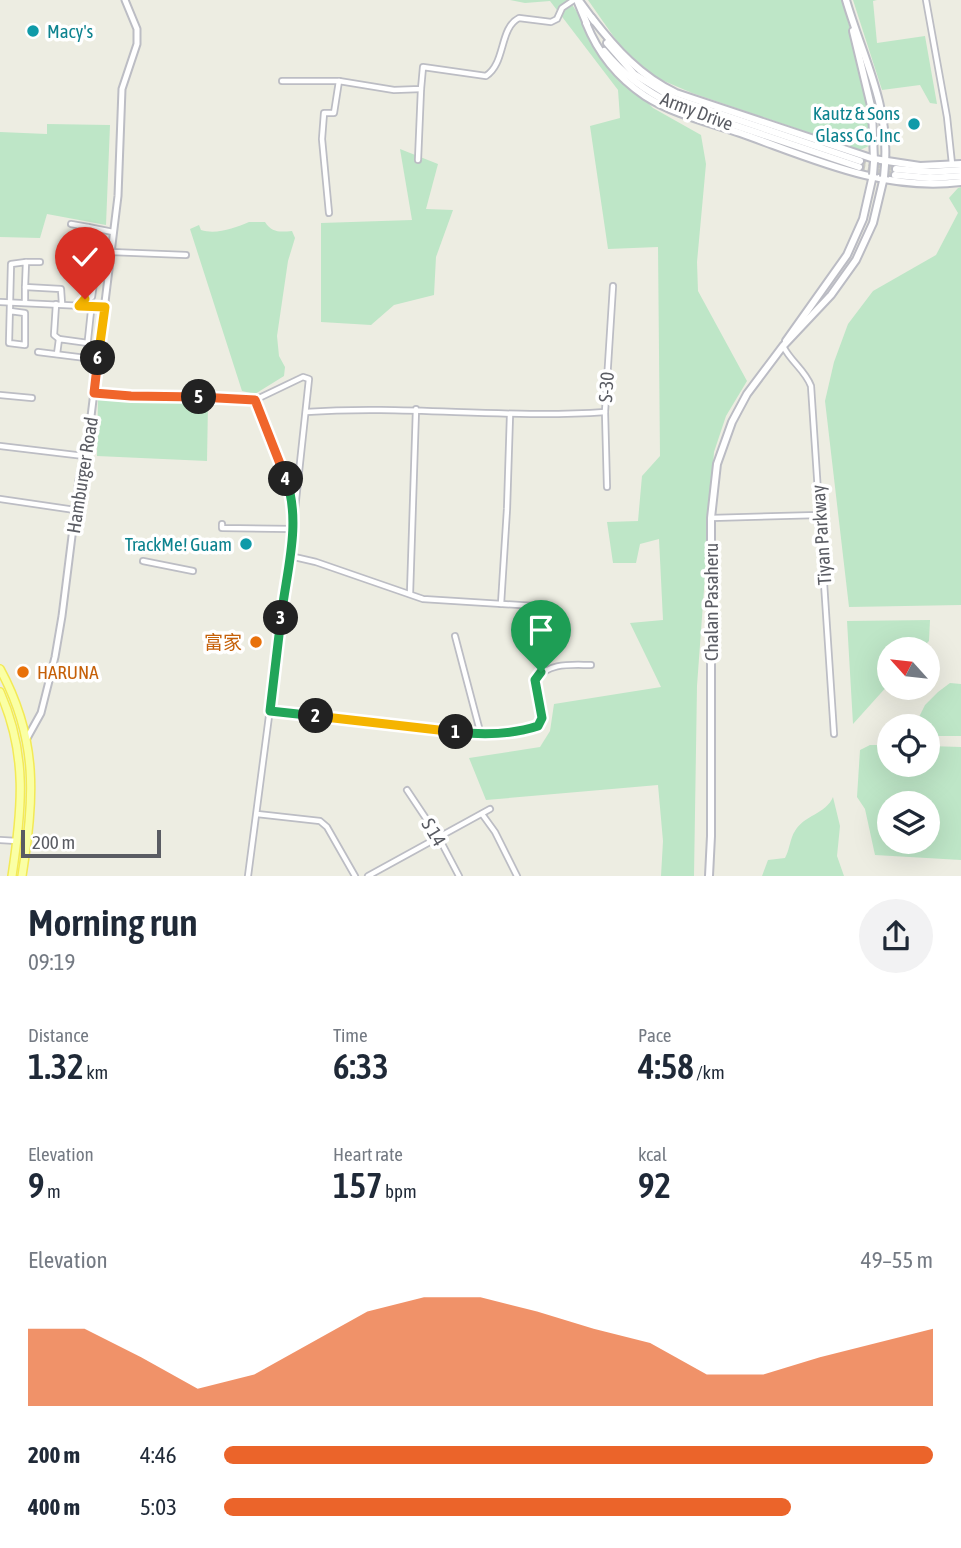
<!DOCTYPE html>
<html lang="en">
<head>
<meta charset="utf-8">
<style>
  :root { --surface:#fff; --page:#f2f2f3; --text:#1f2937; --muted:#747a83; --accent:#eb642a }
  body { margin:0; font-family:"Asap Condensed","Noto Sans SC",sans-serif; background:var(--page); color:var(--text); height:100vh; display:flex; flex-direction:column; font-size:26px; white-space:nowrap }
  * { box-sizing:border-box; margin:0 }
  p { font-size:23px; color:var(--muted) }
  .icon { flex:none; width:38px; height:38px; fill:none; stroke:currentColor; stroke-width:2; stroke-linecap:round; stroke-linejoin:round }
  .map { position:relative; height:876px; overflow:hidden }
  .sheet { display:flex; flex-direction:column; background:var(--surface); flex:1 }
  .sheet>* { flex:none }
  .needle { width:46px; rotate:297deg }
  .controls { position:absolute; left:877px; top:637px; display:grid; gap:14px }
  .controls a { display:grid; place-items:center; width:63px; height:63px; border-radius:50%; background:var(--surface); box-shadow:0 7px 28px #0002; font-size:35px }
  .scale { position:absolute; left:21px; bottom:18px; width:140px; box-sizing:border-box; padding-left:7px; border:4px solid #5a5c63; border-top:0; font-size:19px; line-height:24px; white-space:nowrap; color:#5a5c63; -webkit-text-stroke:5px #fff; paint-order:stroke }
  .pin { position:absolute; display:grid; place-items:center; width:60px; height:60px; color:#fff; margin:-72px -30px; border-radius:50% 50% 50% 0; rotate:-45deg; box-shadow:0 0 7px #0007 }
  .pin .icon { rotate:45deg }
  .km { position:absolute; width:35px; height:35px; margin:-18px; border-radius:50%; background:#222; color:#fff; font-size:19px; line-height:35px; text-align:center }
  .round { display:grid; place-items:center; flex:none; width:74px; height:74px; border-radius:37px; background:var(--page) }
  .overview { display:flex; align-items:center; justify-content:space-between; height:119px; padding:0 28px }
  h1 { font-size:38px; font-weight:600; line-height:52px }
  .metrics { display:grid; grid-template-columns:repeat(3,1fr); gap:10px; height:119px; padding:7px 28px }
  .metrics div { display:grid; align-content:center }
  .metrics b { font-size:35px; font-weight:600 }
  .metrics small { font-size:19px; font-weight:400 }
  .metrics p { font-size:19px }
  .chart { height:196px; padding:14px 28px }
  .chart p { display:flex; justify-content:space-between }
  .chart svg { width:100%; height:126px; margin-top:7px; fill:var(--accent); opacity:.7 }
  ul { padding:0 28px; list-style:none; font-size:23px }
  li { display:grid; grid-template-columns:112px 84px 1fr; align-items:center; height:52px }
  li i { height:18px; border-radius:9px; background:var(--accent) }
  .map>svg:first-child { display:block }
</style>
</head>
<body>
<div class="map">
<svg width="961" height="876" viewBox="0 0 961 876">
  <rect width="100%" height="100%" fill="#edede2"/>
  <!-- green -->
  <g fill="#bee6c7" fill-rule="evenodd">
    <polygon points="510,0 569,0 615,70 653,108 701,135 706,164 697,262 698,291 747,381 726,416 714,452 697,686 694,876 661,876 663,841 658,785 486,800 469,758 540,747 550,731 554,704 661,687 630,623 663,620 659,539 640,544 636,563 613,563 607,522 638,521 642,476 660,456 658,247 608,249 590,126 620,118 618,90 550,1 525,3"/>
    <polygon points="588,0 843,0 865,90 872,133 869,146 860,150 692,93 657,78 623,50"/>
    <polygon points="853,0 877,0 873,1 877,43 925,36 937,104 930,103 920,85 882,90"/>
    <polygon points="47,124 110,125 106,225 47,214 40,238 0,237 0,132 47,134"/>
    <polygon points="400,149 438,164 426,209 453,210 436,257 434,295 394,305 371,325 321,322 321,223 412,220"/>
    <polygon points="961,187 961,605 849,607 825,401 834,362 848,324 873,291 936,255 958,213 949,198 958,188"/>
    <path d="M249,222H265C272,233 280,232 292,231L295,238L288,261L277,336L279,356L285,367L284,376L255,394L242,391L190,229L199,225L201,230C216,235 235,228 249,222Z"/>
    <polygon points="98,398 208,403 207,461 97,456"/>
    <polygon points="930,620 929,641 921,649 889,649 889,684 853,724 847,621"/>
    <polygon points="950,683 961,684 961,736 928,736 928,726 889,726 889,734 884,733 887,724 916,723 925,705 938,692"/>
    <path d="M870,745H889V765H928V746L961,747V860L875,855L865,809L857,797L860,750ZM889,803H928V842H889Z"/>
    <path d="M833,797L840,826L837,856L844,876H762L768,860L785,858C790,849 790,838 795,831C804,815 826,814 833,797Z"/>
  </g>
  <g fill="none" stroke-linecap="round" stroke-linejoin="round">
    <!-- secondary-tunnel -->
    <g stroke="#c8c9c2" stroke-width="6" stroke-dasharray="6 3" stroke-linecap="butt">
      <polyline points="860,161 896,169"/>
      <polyline points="859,167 895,175"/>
    </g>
    <!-- minor casing -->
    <g stroke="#bcbdc4" stroke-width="8">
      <g id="minor">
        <polyline points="926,0 947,117 952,164"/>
        <path d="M282,81H339L394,90L421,89L423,67L486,76C506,63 499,28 519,18L551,22L557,19L562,8L574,0"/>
        <polyline points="418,160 421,89"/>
        <polyline points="329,213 322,139 324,113 334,113 339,81"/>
        <polyline points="71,224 88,227"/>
        <polyline points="68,238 83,242 88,227 113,232"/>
        <polyline points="111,252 186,255"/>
        <polyline points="26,262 40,262"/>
        <polyline points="0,302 105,307"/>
        <polyline points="25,302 25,287"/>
        <polyline points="56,304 54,335 59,339"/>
        <polyline points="80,305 85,299 92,297 94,283"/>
        <polyline points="10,311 25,313 25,345 9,343 11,264 26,262 25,287 61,289 62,304"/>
        <path d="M783,346C791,362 805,370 811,386L834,734"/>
        <polyline points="38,352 86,358 91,311 83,306"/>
        <polyline points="57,354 59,339 88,343"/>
        <polyline points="94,393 255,400 303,377 309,379 290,556 248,876"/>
        <polyline points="0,395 32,398"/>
        <polyline points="255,400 288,485 292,515"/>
        <path d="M306,412C406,405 505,419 605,412"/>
        <polyline points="0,446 84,456"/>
        <polyline points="607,487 605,412 613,286"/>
        <polyline points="0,499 75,510"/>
        <polyline points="711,518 819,515"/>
        <polyline points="222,524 222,528 292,529 292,527"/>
        <polyline points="290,556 316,562 423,599 535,606"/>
        <polyline points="143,561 193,571"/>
        <polyline points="410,594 416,409"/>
        <polyline points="501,604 507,509 510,415"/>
        <polyline points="455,636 481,735"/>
        <path d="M270,711L481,735L520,732L538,726L542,717L535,680C549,662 571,665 591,665"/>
        <polyline points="407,790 439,838 459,876"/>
        <polyline points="257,814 320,821 327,827 355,876"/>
        <polyline points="482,814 495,832 517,876"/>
        <polyline points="0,840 17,841"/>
        <polyline points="368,876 490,809"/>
      </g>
    </g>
    <!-- tertiary casing -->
    <g stroke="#bcbdc4" stroke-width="9">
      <polyline id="tertiary" points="26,740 41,713 55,657 62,616 79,480 87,449 118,196 122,89 137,44 137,29 125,0"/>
    </g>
    <!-- secondary casing -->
    <g stroke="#bbbcc4" stroke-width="10">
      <g id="secondary">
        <polyline points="577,0 587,24"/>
        <path d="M846,0C862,55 889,104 885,163"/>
        <polyline points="580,2 594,21"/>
        <path d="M592,18C616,49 640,76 676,93L874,159L920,166L961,164"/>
        <path d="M586,23C598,53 618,78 645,96C673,114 708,122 740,133C811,158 883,192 961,182"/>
        <polyline points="853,31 872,110 874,161"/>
        <polyline points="607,43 634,74 673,98 860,161"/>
        <path d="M604,51C623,74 645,91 672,104L859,167"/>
        <polyline points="896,169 930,172 961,170"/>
        <polyline points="895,175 930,178 961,176"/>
        <polyline points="786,341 847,255 863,219 873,175"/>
        <polyline points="709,876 711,836 711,518 717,464 732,422 747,394 783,346 831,295 856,260 873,223 884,177"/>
      </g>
    </g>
    <!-- primary casing -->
    <g stroke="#f3ea55" stroke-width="10">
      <g id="primary">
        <path d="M0,669C39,741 34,799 22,876"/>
        <path d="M0,692C28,755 22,810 12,876"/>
      </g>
    </g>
    <!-- minor -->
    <use href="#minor" stroke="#fff" stroke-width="4.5"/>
    <!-- tertiary -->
    <use href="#tertiary" stroke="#fff" stroke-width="5"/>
    <!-- secondary -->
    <use href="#secondary" stroke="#fff" stroke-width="6"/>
    <!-- primary -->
    <use href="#primary" stroke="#faffa5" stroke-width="7"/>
    <!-- secondary-bridge casing -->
    <g stroke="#bbbcc4" stroke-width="10" stroke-linecap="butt">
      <g id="secondary-bridge">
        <polyline points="873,175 874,162"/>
        <polyline points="884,177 885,165"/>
      </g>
    </g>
    <!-- secondary-bridge -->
    <use href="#secondary-bridge" stroke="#fff" stroke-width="6"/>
  </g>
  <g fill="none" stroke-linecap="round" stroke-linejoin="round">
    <!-- split-1 casing -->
    <g stroke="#fff" stroke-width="14">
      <path id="split-1" d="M456,732C484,735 511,735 538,726L542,718L535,680L541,672"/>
    </g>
    <!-- split-2 casing -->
    <g stroke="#fff" stroke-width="14">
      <polyline id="split-2" points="316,716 456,732"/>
    </g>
    <!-- split-3 casing -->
    <g stroke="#fff" stroke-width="14">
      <polyline id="split-3" points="281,618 270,711 316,716"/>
    </g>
    <!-- split-4 casing -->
    <g stroke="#fff" stroke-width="14">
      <path id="split-4" d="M281,618C286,573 302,523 286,479"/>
    </g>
    <!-- split-5 casing -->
    <g stroke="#fff" stroke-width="14">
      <polyline id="split-5" points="199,397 255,400 286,479"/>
    </g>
    <!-- split-6 casing -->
    <g stroke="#fff" stroke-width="14">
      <polyline id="split-6" points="98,358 94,393 131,396 199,397"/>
    </g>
    <!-- split-7 casing -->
    <g stroke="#fff" stroke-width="14">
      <polyline id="split-7" points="85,299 79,306 105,307 98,358"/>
    </g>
    <!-- split-1 -->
    <use href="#split-1" stroke="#22a559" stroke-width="9"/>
    <!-- split-2 -->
    <use href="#split-2" stroke="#f5b400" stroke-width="9"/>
    <!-- split-3 -->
    <use href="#split-3" stroke="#22a559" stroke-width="9"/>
    <!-- split-4 -->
    <use href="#split-4" stroke="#22a559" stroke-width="9"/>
    <!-- split-5 -->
    <use href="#split-5" stroke="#f0652b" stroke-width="9"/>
    <!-- split-6 -->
    <use href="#split-6" stroke="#f0652b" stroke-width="9"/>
    <!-- split-7 -->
    <use href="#split-7" stroke="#f5b400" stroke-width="9"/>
  </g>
  <!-- markers -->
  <g fill="#0f9aa8" stroke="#fff" stroke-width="2.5">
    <circle cx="33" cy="31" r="7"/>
    <circle cx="914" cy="124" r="7"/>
    <circle cx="246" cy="544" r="7"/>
  </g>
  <g fill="#e8710a" stroke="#fff" stroke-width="2.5">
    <circle cx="256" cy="642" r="7"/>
    <circle cx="23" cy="672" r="7"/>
  </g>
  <g text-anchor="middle" stroke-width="7" stroke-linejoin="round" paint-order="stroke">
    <!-- culture labels -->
    <g font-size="19" fill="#0d838f" stroke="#fff" text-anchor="end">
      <text x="47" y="38" text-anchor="start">Macy's</text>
      <text x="900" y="120">Kautz &amp; Sons<tspan x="900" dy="22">Glass Co. Inc</tspan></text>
      <text x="232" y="551">TrackMe! Guam</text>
    </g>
    <!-- street labels -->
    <g font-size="19" fill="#5a5c63" stroke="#fff">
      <text transform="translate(697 111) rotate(21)" y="7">Army Drive</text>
      <text transform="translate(606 387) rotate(-86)" y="7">S-30</text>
      <text transform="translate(82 475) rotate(-81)" y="7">Hamburger Road</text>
      <text transform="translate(821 535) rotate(-94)" y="7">Tiyan Parkway</text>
      <text transform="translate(711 602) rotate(-90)" y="7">Chalan Pasaheru</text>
      <text transform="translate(434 832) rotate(59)" y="7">S 14</text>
    </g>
    <!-- food labels -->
    <g font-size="19" fill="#c56008" stroke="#fff" text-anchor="end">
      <text x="242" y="649">富家</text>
      <text x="37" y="679" text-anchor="start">HARUNA</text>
    </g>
  </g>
</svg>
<div class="controls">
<a><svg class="needle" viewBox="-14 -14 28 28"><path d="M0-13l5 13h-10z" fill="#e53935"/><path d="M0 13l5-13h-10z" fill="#747a83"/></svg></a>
<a><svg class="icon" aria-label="locate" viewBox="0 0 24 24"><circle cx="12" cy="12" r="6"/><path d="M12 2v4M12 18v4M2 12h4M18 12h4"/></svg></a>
<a><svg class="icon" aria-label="layers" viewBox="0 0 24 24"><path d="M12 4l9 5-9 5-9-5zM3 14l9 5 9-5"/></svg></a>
</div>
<div class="scale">200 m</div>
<div class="pin" style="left:541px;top:672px;background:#1e9e55"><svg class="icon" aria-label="arrive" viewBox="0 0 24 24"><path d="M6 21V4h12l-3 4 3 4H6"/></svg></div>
<div class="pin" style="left:85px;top:299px;background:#d93025"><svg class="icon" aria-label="check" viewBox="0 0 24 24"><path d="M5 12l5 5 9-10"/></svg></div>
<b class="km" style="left:456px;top:732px">1</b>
<b class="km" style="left:316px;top:716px">2</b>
<b class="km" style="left:281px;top:618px">3</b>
<b class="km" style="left:286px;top:479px">4</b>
<b class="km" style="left:199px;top:397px">5</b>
<b class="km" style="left:98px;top:358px">6</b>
</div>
<section class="sheet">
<div class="overview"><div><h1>Morning run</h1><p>09:19</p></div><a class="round"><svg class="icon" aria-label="share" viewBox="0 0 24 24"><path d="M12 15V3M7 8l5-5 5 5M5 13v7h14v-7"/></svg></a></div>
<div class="metrics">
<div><p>Distance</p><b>1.32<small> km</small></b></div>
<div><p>Time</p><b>6:33</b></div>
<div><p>Pace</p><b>4:58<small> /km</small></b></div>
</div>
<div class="metrics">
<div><p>Elevation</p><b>9<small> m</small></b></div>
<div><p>Heart rate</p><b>157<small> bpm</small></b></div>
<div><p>kcal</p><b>92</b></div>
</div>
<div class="chart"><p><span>Elevation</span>49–55 m</p>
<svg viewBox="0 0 160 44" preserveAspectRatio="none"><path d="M0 44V17L10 17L20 27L30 38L40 33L50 22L60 11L70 6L80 6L90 11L100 17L110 22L120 33L130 33L140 27L150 22L160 17V44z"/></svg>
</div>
<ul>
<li><b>200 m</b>4:46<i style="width:100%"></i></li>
<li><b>400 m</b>5:03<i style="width:80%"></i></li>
</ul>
</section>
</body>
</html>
